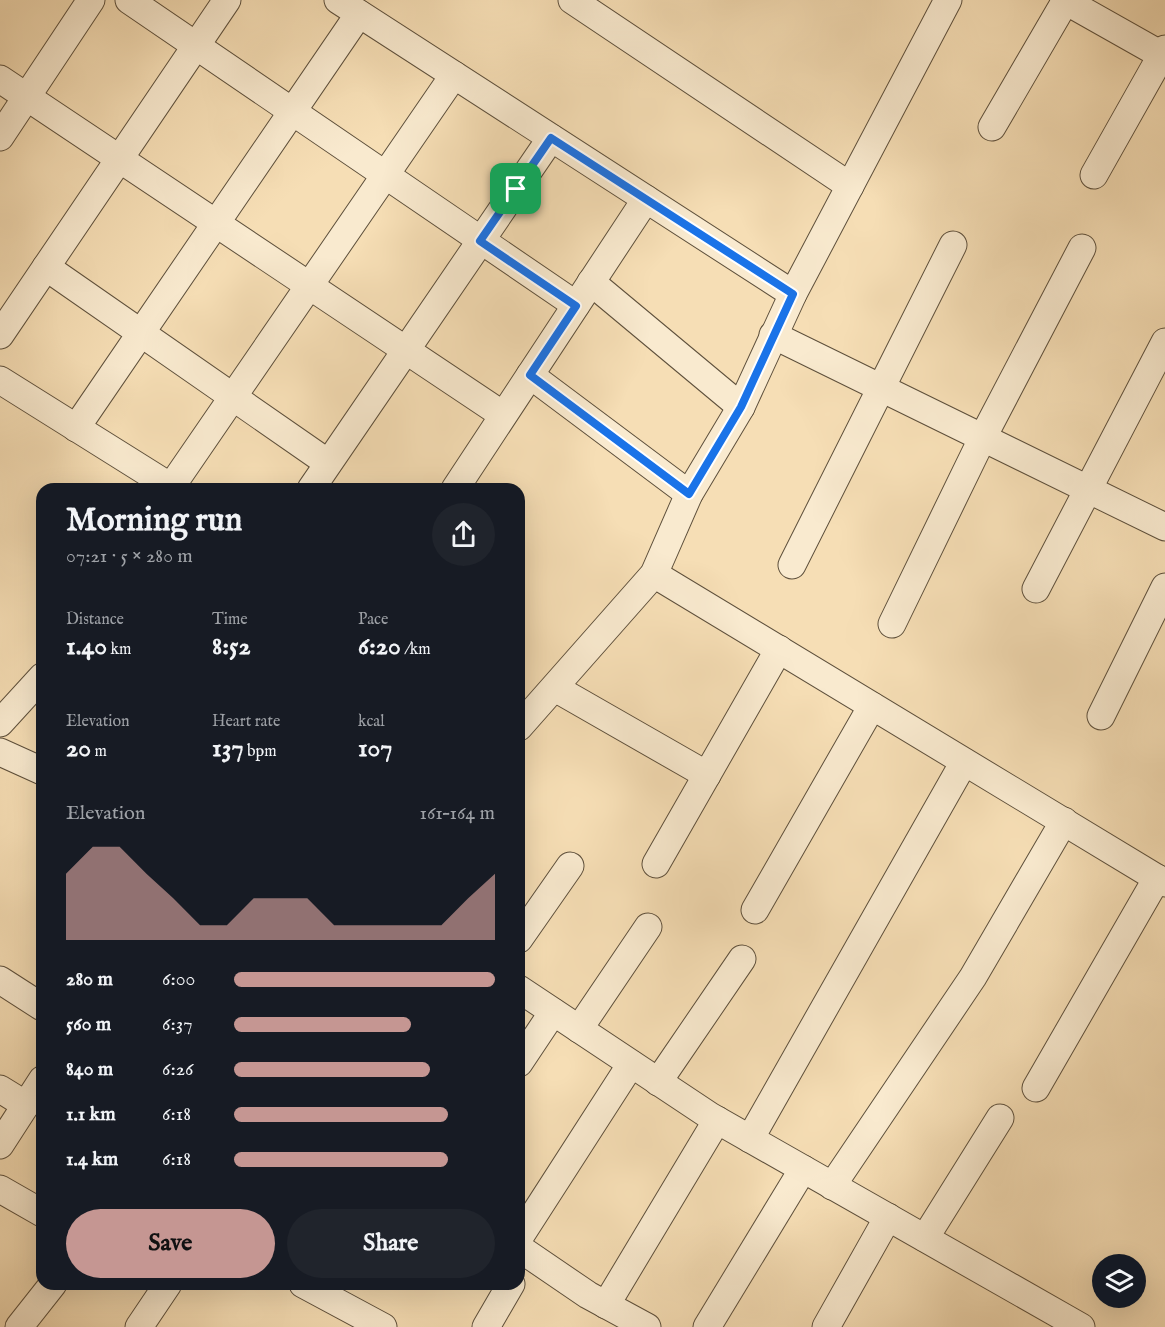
<!DOCTYPE html>
<html lang="en">
<head>
<meta charset="utf-8">
<style>
  :root { --surface:#171b24; --page:#20242c; --text:#f1f3f6; --muted:#9ea1a6; --accent:#c59692 }
  body { margin:0; font-family:"IM FELL English",serif; background:var(--page); color:var(--text); height:100vh; display:flex; flex-direction:column; font-size:22px; white-space:nowrap }
  * { box-sizing:border-box; margin:0 }
  p { font-size:20px; color:var(--muted) }
  .icon { flex:none; width:33px; height:33px; fill:none; stroke:currentColor; stroke-width:2; stroke-linecap:round; stroke-linejoin:round }
  .map { position:relative; flex:1; overflow:hidden }
  .side { position:absolute; left:36px; top:483px; width:489px; height:807px; display:flex; flex-direction:column; background:var(--surface); border-radius:18px; box-shadow:0 6px 24px #0002 }
  .side>* { flex:none }
  .buttons { position:absolute; left:1092px; top:1254px; display:grid; gap:12px }
  .buttons a { display:grid; place-items:center; width:54px; height:54px; border-radius:50%; background:var(--surface); box-shadow:0 6px 24px #0002; font-size:30px }
  .pin { position:absolute; display:grid; place-items:center; width:51px; height:51px; color:#fff; margin:-26px; border-radius:12px; box-shadow:0 3px 9px #0006 }
  .round { display:grid; place-items:center; flex:none; width:63px; height:63px; border-radius:32px; background:var(--page) }
  .head { display:flex; align-items:center; justify-content:space-between; height:102px; padding:0 30px }
  h1 { font-size:33px; font-weight:700; line-height:45px }
  .stats { display:grid; grid-template-columns:repeat(3,1fr); gap:9px; height:102px; padding:6px 30px }
  .stats div { display:grid; align-content:center }
  .stats b { font-size:26px; font-weight:700 }
  .stats small { font-size:16px; font-weight:400 }
  .stats p { font-size:16px }
  .chart { height:168px; padding:12px 30px }
  .chart p { display:flex; justify-content:space-between }
  .chart svg { width:100%; height:108px; margin-top:6px; fill:var(--accent); opacity:.7 }
  .cta { display:flex; gap:12px; margin-top:auto; padding:12px 30px }
  .cta a { flex:1; height:69px; border-radius:36px; background:var(--accent); color:#111; font-size:24px; font-weight:700; line-height:69px; text-align:center }
  .cta a+a { background:var(--page); color:var(--text) }
  ul { padding:0 30px; list-style:none; font-size:20px }
  li { display:grid; grid-template-columns:96px 72px 1fr; align-items:center; height:45px }
  li i { height:15px; border-radius:8px; background:var(--accent) }
  .map>svg:first-child { display:block }
</style>
</head>
<body>
<div class="map">
<svg width="1165" height="1327" viewBox="0 0 1165 1327">
  <rect width="100%" height="100%" fill="#f6deb5"/>
  <filter id="stains"><feTurbulence type="fractalNoise" baseFrequency=".00333" numOctaves="4"/><feColorMatrix values="0 0 0 0 .2 0 0 0 0 .09 0 0 0 0 .02 0 0 0 .5 -.17"/></filter>
  <radialGradient id="worn" r=".72"><stop offset=".6" stop-color="#630" stop-opacity="0"/><stop offset="1" stop-color="#630" stop-opacity=".3"/></radialGradient>
  <g fill="none" stroke-linecap="round" stroke-linejoin="round">
    <!-- minor casing -->
    <g stroke="#5e503c" stroke-width="29">
      <g id="minor">
        <polyline points="129,0 576,305"/>
        <polyline points="338,0 793,294"/>
        <polyline points="572,0 850,186"/>
        <polyline points="1064,0 1165,57"/>
        <polyline points="0,79 503,415"/>
        <polyline points="992,127 1066,0"/>
        <polyline points="0,137 91,0"/>
        <polyline points="1094,175 1165,49"/>
        <polyline points="46,267 328,463"/>
        <polyline points="591,282 741,407"/>
        <polyline points="0,335 227,0"/>
        <polyline points="773,335 1165,527"/>
        <polyline points="530,375 689,494"/>
        <polyline points="0,380 174,489"/>
        <polyline points="76,428 359,14"/>
        <polyline points="171,487 454,75"/>
        <polyline points="311,489 551,138"/>
        <polyline points="455,489 646,199"/>
        <polyline points="792,565 953,245"/>
        <polyline points="654,574 1165,883"/>
        <polyline points="1036,589 1165,342"/>
        <polyline points="892,624 983,437 1082,248"/>
        <polyline points="555,688 707,775"/>
        <polyline points="1101,716 1165,587"/>
        <polyline points="0,723 42,677"/>
        <polyline points="519,727 654,574 689,494 741,407 793,294 948,0"/>
        <polyline points="0,752 42,771"/>
        <polyline points="656,864 779,649"/>
        <polyline points="755,910 872,706"/>
        <polyline points="519,939 570,866"/>
        <polyline points="0,980 42,1007"/>
        <polyline points="519,989 710,1116 1081,1327"/>
        <polyline points="579,1029 648,927"/>
        <polyline points="519,1063 553,1012"/>
        <polyline points="658,1082 742,959"/>
        <polyline points="1036,1088 1157,878"/>
        <polyline points="0,1089 26,1105"/>
        <polyline points="750,1139 964,762"/>
        <polyline points="0,1145 42,1080"/>
        <polyline points="832,1186 973,977 1064,821"/>
        <polyline points="0,1189 42,1213"/>
        <polyline points="519,1238 631,1064"/>
        <polyline points="925,1238 1000,1118"/>
        <polyline points="519,1248 588,1295 647,1327"/>
        <polyline points="303,1284 383,1327"/>
        <polyline points="606,1305 717,1120"/>
        <polyline points="19,1327 53,1284"/>
        <polyline points="139,1327 168,1284"/>
        <polyline points="486,1327 511,1284"/>
        <polyline points="707,1327 803,1169"/>
        <polyline points="826,1327 888,1217"/>
      </g>
    </g>
    <!-- minor -->
    <use href="#minor" stroke="#f9eacf" stroke-width="27"/>
  </g>
  <g fill="none" stroke-linecap="round" stroke-linejoin="round">
    <!-- route casing -->
    <g stroke="#fff" stroke-width="12">
      <polygon id="route" points="551,138 793,294 741,407 689,494 530,375 576,306 480,241"/>
    </g>
    <!-- route -->
    <use href="#route" stroke="#1a73e8" stroke-width="8"/>
  </g>
  <rect width="100%" height="100%" filter="url(#stains)"/>
  <rect width="100%" height="100%" fill="url(#worn)"/>
</svg>
<div class="buttons">
<a><svg class="icon" aria-label="layers" viewBox="0 0 24 24"><path d="M12 4l9 5-9 5-9-5zM3 14l9 5 9-5"/></svg></a>
</div>
<div class="pin" style="left:516px;top:189px;background:#1e9e55"><svg class="icon" aria-label="arrive" viewBox="0 0 24 24"><path d="M6 21V4h12l-3 4 3 4H6"/></svg></div>
<section class="side">
<div class="head"><div><h1>Morning run</h1><p>07:21 · 5 × 280 m</p></div><a class="round"><svg class="icon" aria-label="share" viewBox="0 0 24 24"><path d="M12 15V3M7 8l5-5 5 5M5 13v7h14v-7"/></svg></a></div>
<div class="stats">
<div><p>Distance</p><b>1.40<small> km</small></b></div>
<div><p>Time</p><b>8:52</b></div>
<div><p>Pace</p><b>6:20<small> /km</small></b></div>
</div>
<div class="stats">
<div><p>Elevation</p><b>20<small> m</small></b></div>
<div><p>Heart rate</p><b>137<small> bpm</small></b></div>
<div><p>kcal</p><b>107</b></div>
</div>
<div class="chart"><p><span>Elevation</span>161–164 m</p>
<svg viewBox="0 0 160 44" preserveAspectRatio="none"><path d="M0 44V17L10 6L20 6L30 17L40 27L50 38L60 38L70 27L80 27L90 27L100 38L110 38L120 38L130 38L140 38L150 27L160 17V44z"/></svg>
</div>
<ul>
<li><b>280 m</b>6:00<i style="width:100%"></i></li>
<li><b>560 m</b>6:37<i style="width:68%"></i></li>
<li><b>840 m</b>6:26<i style="width:75%"></i></li>
<li><b>1.1 km</b>6:18<i style="width:82%"></i></li>
<li><b>1.4 km</b>6:18<i style="width:82%"></i></li>
</ul>
<div class="cta"><a>Save</a><a>Share</a></div>
</section>
</div>
</body>
</html>
